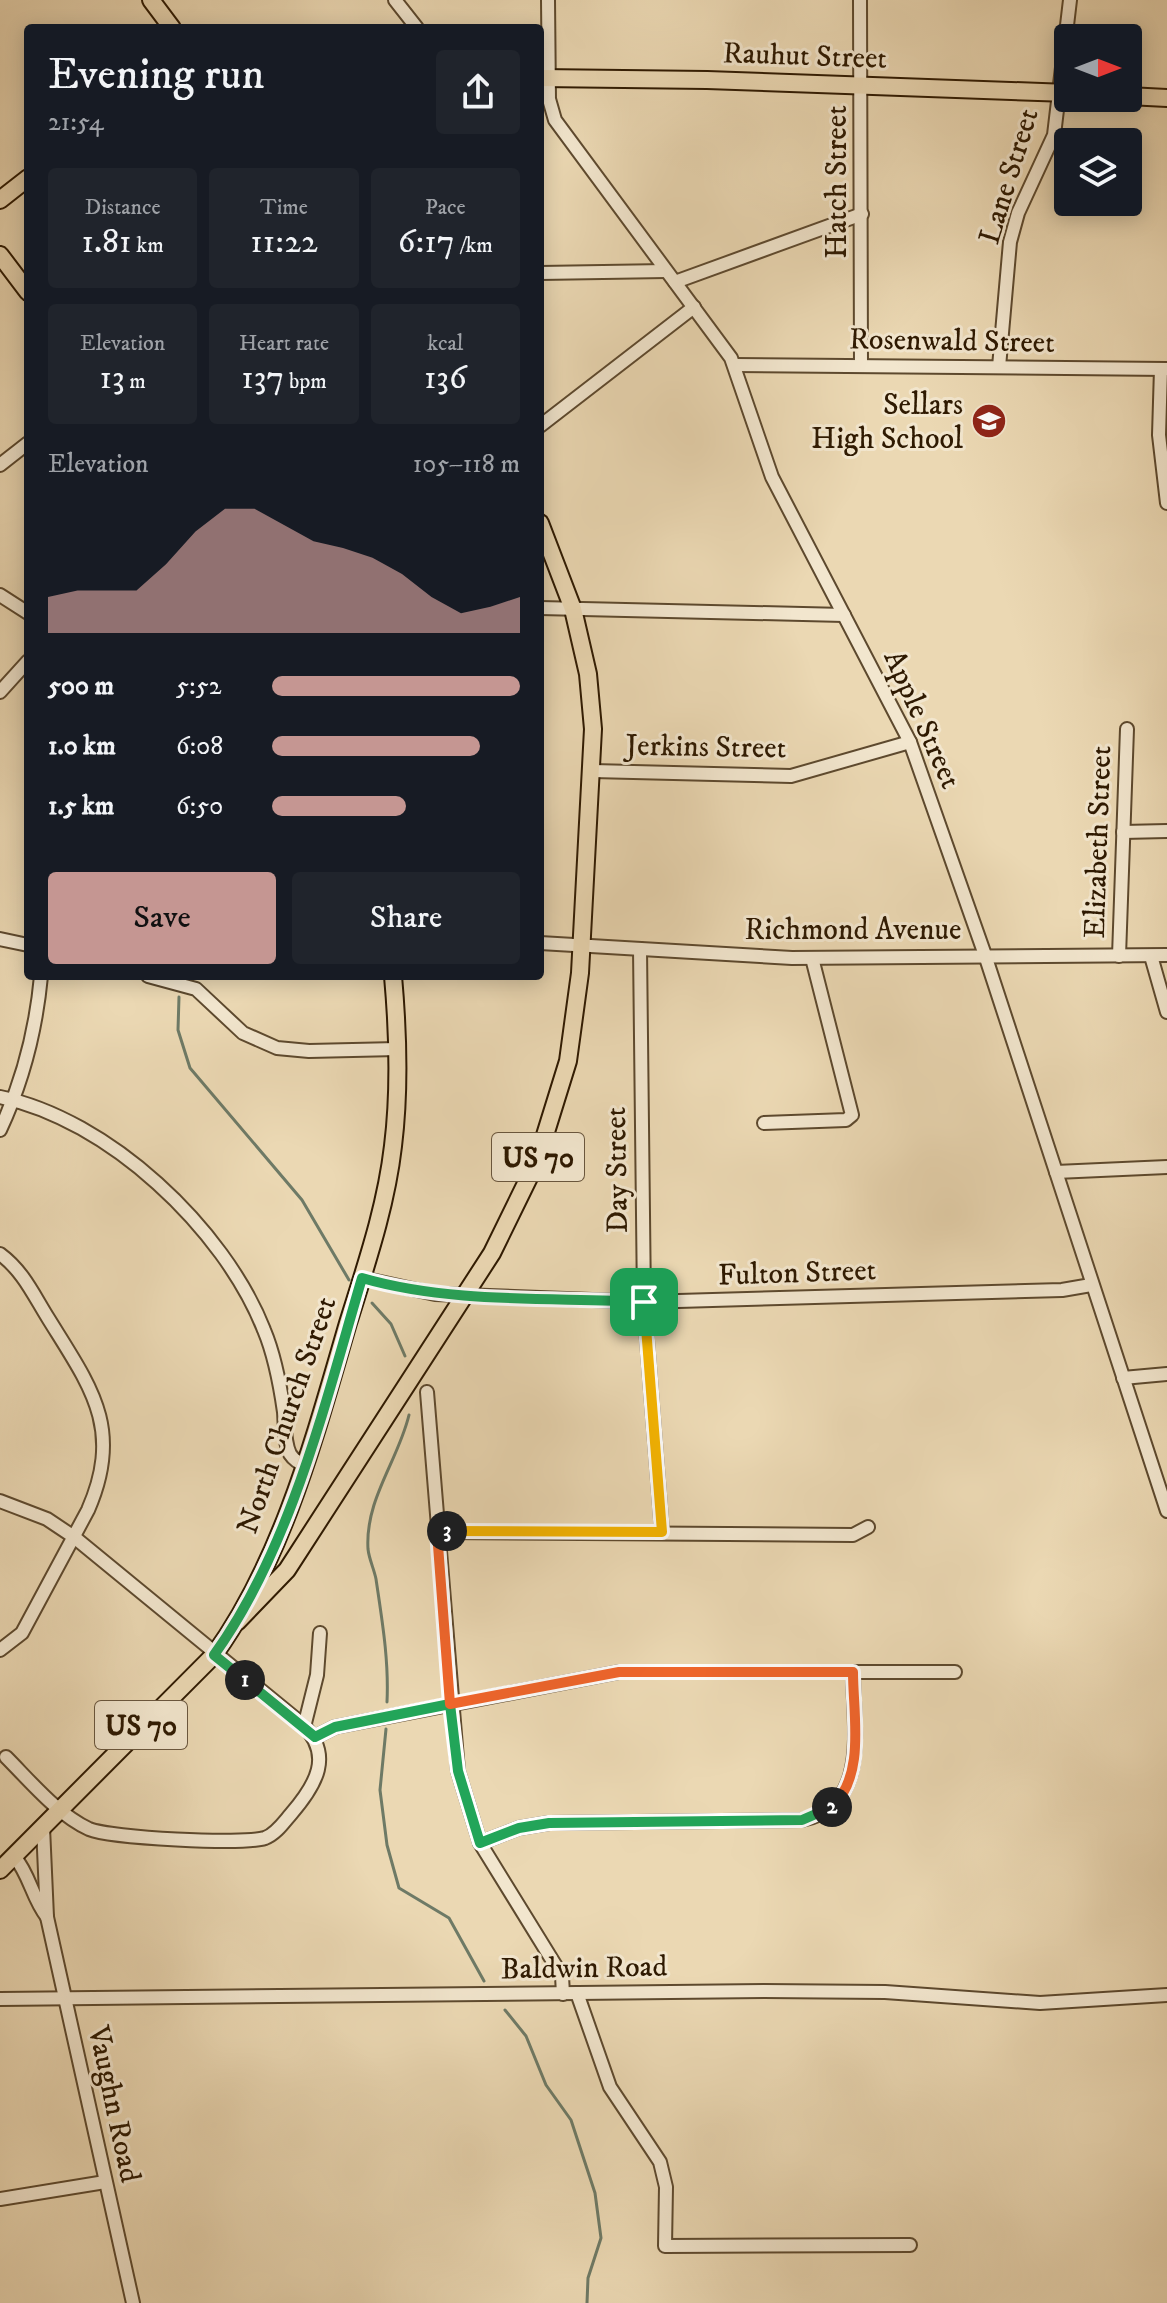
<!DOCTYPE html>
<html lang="en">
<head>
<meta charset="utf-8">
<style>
  :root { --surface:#171b24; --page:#20242c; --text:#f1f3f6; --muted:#9ea1a6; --accent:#c59692 }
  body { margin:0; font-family:"IM FELL DW Pica",serif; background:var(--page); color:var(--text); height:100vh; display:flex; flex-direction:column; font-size:30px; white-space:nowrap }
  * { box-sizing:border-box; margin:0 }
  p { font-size:26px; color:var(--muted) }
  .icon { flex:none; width:44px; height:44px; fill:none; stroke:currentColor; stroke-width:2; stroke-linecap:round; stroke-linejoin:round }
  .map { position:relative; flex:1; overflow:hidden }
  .drawer { position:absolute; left:24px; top:24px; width:520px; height:956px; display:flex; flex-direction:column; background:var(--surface); border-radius:8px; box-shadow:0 4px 20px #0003 }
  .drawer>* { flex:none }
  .needle { width:52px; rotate:90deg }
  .tools { position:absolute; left:1054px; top:24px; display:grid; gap:16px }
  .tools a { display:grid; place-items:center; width:88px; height:88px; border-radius:8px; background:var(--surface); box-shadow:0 4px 20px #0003; font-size:40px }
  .pin { position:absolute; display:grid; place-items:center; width:68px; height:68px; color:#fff; margin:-34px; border-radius:16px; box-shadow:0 4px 12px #0006 }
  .km { position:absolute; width:40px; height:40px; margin:-20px; border-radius:50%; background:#222; color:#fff; font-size:22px; line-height:40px; text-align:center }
  .round { display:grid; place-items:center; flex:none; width:84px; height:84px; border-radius:8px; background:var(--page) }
  .headline { display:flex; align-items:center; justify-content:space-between; height:136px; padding:0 24px }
  h1 { font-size:44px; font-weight:600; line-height:60px }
  .metrics { display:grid; grid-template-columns:repeat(3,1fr); gap:12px; height:136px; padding:8px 24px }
  .metrics div { display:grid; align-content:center; border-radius:8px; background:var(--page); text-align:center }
  .metrics b { font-size:34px; font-weight:600 }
  .metrics small { font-size:22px; font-weight:400 }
  .metrics p { font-size:22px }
  .chart { height:224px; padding:16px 24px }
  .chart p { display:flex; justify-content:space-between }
  .chart svg { width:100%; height:144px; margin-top:8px; fill:var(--accent); opacity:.7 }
  .primary-button { display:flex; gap:16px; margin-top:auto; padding:16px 24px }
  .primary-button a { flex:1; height:92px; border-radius:8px; background:var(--accent); color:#111; font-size:32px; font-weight:600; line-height:92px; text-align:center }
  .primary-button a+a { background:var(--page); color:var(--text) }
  ul { padding:0 24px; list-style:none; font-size:26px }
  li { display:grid; grid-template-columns:128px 96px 1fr; align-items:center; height:60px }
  li i { height:20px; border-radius:10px; background:var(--accent) }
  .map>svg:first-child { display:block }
</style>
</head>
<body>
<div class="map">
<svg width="1167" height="2303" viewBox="0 0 1167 2303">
  <rect width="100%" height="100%" fill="#ebd8b3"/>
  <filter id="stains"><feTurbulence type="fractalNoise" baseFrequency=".0025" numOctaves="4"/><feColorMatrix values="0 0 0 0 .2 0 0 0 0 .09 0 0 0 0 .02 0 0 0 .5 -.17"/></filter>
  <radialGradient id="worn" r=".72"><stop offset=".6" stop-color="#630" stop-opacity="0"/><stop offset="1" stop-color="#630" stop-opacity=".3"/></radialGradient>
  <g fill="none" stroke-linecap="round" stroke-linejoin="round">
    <!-- stream -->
    <g stroke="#6e7a66" stroke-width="3">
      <polyline points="179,997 178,1030 190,1068 302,1200 349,1280"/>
      <polyline points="372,1303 391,1324 405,1356"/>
      <path d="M387,1702C389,1660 382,1620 376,1579C374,1569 369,1559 368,1549C365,1499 398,1461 409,1415"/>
      <polyline points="386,1729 380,1790 387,1845 399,1888 449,1918 484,1981"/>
      <polyline points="505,2010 526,2036 546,2085 571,2120 595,2193 601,2238 588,2278 587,2303"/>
    </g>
    <!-- minor casing -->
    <g stroke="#5d492e" stroke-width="16">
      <g id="minor">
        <polyline points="395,0 417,28"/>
        <polyline points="548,0 549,99 555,120 731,358 772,477 910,742 985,955 1167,1511"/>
        <polyline points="860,0 861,364"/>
        <polyline points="540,273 666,271"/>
        <polyline points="675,282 862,214"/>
        <polyline points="735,365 1167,369"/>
        <polyline points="999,367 1010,242 1018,213 1054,135 1070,0"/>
        <polyline points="1161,369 1159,435 1167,503"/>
        <polyline points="540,426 694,307"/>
        <polyline points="0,465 28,443"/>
        <polyline points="0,595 28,613"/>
        <polyline points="540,608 844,615"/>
        <polyline points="0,692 28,661"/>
        <polyline points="593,771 791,776 910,742"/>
        <polyline points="1123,832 1167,831"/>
        <polyline points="0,939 28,945"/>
        <polyline points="540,943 792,958 1167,955"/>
        <polyline points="640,949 644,1302 662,1532"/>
        <polyline points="1119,956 1127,729"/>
        <polyline points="1151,956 1167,1012"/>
        <polyline points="148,976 196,989 243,1033 277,1048 309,1051 397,1049"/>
        <path d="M0,1097C108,1119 224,1228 264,1330C275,1356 280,1384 284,1412C285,1425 284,1442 290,1454C294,1460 298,1462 304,1465"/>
        <polyline points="764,1123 846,1120 852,1115 812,958"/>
        <path d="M0,1130C23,1081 36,1030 41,976"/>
        <polyline points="1056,1172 1167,1167"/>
        <path d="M0,1254C23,1271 33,1294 48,1318C90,1386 124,1428 88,1510L22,1633L0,1650"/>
        <polyline points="362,1278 435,1294 644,1302 1062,1290 1091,1285"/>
        <polyline points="1123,1378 1167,1374"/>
        <polyline points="427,1392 458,1771 480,1843 562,1976 563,1994"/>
        <path d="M0,1501L47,1519L74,1537L302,1724C334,1755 316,1785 291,1814C284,1822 276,1834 265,1838C242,1845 111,1838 89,1829C58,1815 30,1781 6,1757"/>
        <polyline points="437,1532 853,1535 868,1527"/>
        <polyline points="304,1727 317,1675 320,1633"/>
        <polyline points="315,1737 335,1727 619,1672 955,1672"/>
        <polyline points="43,1827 47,1917 133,2303"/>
        <path d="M480,1843L519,1828L549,1823L802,1820C871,1806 853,1725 853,1672"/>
        <path d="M14,1856C30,1875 32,1898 47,1917"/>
        <polyline points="577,1993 610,2087 660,2162 666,2187 665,2246 910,2245"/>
        <polyline points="0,1999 764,1991 885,1992 1040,2003 1167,1995"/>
        <polyline points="0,2199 105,2182"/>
      </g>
    </g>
    <!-- major casing -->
    <g stroke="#2e1901" stroke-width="20">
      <g id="major">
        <polyline points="151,0 172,28"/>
        <polyline points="540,78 707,80 1068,93"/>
        <polyline points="1128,96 1167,98"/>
        <polyline points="0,200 28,178"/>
        <polyline points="0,255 28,292"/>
        <polyline points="237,1622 287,1570 492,1253 537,1161 568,1061 580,973 593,729 588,674 573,609 540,523"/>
        <path d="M0,1870L214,1655C283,1559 315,1436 348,1323C366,1265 386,1207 393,1146C400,1090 398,1032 393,976"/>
      </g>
    </g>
    <!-- minor -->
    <use href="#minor" stroke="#f2e6ce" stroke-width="12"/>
    <!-- major -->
    <use href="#major" stroke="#ebd8b3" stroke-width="16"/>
  </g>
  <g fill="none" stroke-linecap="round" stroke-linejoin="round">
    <!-- split-1 casing -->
    <g stroke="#fff" stroke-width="16">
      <path id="split-1" d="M245,1680L214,1655C291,1548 325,1403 362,1278C452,1304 551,1297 644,1302"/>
    </g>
    <!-- split-2 casing -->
    <g stroke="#fff" stroke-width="16">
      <polyline id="split-2" points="245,1680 315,1737 335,1727 450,1704 458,1771 480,1843 519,1828 549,1823 802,1820 832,1807"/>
    </g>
    <!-- split-3 casing -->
    <g stroke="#fff" stroke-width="16">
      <path id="split-3" d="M447,1531L437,1532L450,1704L619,1672H853C853,1715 866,1775 832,1807"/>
    </g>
    <!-- split-4 casing -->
    <g stroke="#fff" stroke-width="16">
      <polyline id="split-4" points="447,1531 662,1532 644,1302"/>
    </g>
    <!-- split-1 -->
    <use href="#split-1" stroke="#22a559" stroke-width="10"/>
    <!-- split-2 -->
    <use href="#split-2" stroke="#22a559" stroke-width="10"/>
    <!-- split-3 -->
    <use href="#split-3" stroke="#f0652b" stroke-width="10"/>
    <!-- split-4 -->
    <use href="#split-4" stroke="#f5b400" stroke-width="10"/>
  </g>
  <!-- icons -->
  <defs>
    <g id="school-disc" transform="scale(1.8)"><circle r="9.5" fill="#8f2418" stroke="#f2e6ce"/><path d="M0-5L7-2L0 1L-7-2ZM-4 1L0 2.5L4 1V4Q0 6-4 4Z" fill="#fff"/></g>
  </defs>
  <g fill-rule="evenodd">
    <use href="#school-disc" x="989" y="421"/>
  </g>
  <g text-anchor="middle" stroke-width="6" stroke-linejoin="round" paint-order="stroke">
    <!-- shield labels -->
    <g fill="#f2e6ce" stroke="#69563e" stroke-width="2">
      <rect x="492" y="1133" width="92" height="48" rx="6"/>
      <rect x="95" y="1701" width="92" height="48" rx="6"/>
    </g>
    <g font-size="28" font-weight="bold" fill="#2e1901">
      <text x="538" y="1167">US 70</text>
      <text x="141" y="1735">US 70</text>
    </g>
    <!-- street labels -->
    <g font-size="30" fill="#2e1901" stroke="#f2e6ce">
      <text transform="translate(805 55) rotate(2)" y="10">Rauhut Street</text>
      <text transform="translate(1008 176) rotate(-73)" y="10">Lane Street</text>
      <text transform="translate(836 182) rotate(-90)" y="10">Hatch Street</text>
      <text transform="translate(952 340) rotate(1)" y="10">Rosenwald Street</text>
      <text transform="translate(923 719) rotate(66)" y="10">Apple Street</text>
      <text transform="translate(706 746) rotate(1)" y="10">Jerkins Street</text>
      <text transform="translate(1097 842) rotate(-88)" y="10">Elizabeth Street</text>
      <text x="853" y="939">Richmond Avenue</text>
      <text transform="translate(616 1170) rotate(-91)" y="10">Day Street</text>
      <text transform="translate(797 1272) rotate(-2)" y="10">Fulton Street</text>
      <text transform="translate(286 1415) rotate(-71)" y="10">North Church Street</text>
      <text transform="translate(584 1967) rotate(-1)" y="10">Baldwin Road</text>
      <text transform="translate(115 2104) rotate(78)" y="10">Vaughn Road</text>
    </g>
    <!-- poi labels -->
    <g font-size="30" fill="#2e1901" stroke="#f2e6ce" text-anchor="end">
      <text x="963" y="414">Sellars<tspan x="963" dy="34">High School</tspan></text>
    </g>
  </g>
  <rect width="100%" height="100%" filter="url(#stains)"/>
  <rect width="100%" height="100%" fill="url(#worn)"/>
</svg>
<div class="tools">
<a><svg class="needle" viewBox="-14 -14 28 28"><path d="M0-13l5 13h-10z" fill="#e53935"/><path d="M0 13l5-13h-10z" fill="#9ea1a6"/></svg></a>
<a><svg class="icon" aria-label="layers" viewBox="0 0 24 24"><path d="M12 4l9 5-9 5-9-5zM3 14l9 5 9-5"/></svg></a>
</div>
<div class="pin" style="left:644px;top:1302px;background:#1e9e55"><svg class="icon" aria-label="arrive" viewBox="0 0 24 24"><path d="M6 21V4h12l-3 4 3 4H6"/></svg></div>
<b class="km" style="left:245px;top:1680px">1</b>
<b class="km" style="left:832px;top:1807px">2</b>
<b class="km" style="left:447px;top:1531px">3</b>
<section class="drawer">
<div class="headline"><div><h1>Evening run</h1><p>21:54</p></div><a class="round"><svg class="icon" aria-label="share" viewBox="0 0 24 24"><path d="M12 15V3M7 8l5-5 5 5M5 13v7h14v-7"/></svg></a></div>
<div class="metrics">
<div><p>Distance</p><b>1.81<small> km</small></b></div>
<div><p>Time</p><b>11:22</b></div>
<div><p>Pace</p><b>6:17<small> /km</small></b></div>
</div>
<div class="metrics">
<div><p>Elevation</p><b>13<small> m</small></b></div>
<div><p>Heart rate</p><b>137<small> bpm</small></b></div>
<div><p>kcal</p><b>136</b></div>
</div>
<div class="chart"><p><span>Elevation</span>105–118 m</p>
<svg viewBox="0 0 160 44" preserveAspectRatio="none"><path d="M0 44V33L10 31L20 31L30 31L40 23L50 13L60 6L70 6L80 11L90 16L100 18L110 21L120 26L130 33L140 38L150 36L160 33V44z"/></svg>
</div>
<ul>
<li><b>500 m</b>5:52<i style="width:100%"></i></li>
<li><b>1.0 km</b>6:08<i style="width:84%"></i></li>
<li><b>1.5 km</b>6:50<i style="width:54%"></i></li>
</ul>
<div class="primary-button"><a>Save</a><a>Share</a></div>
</section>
</div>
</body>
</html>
